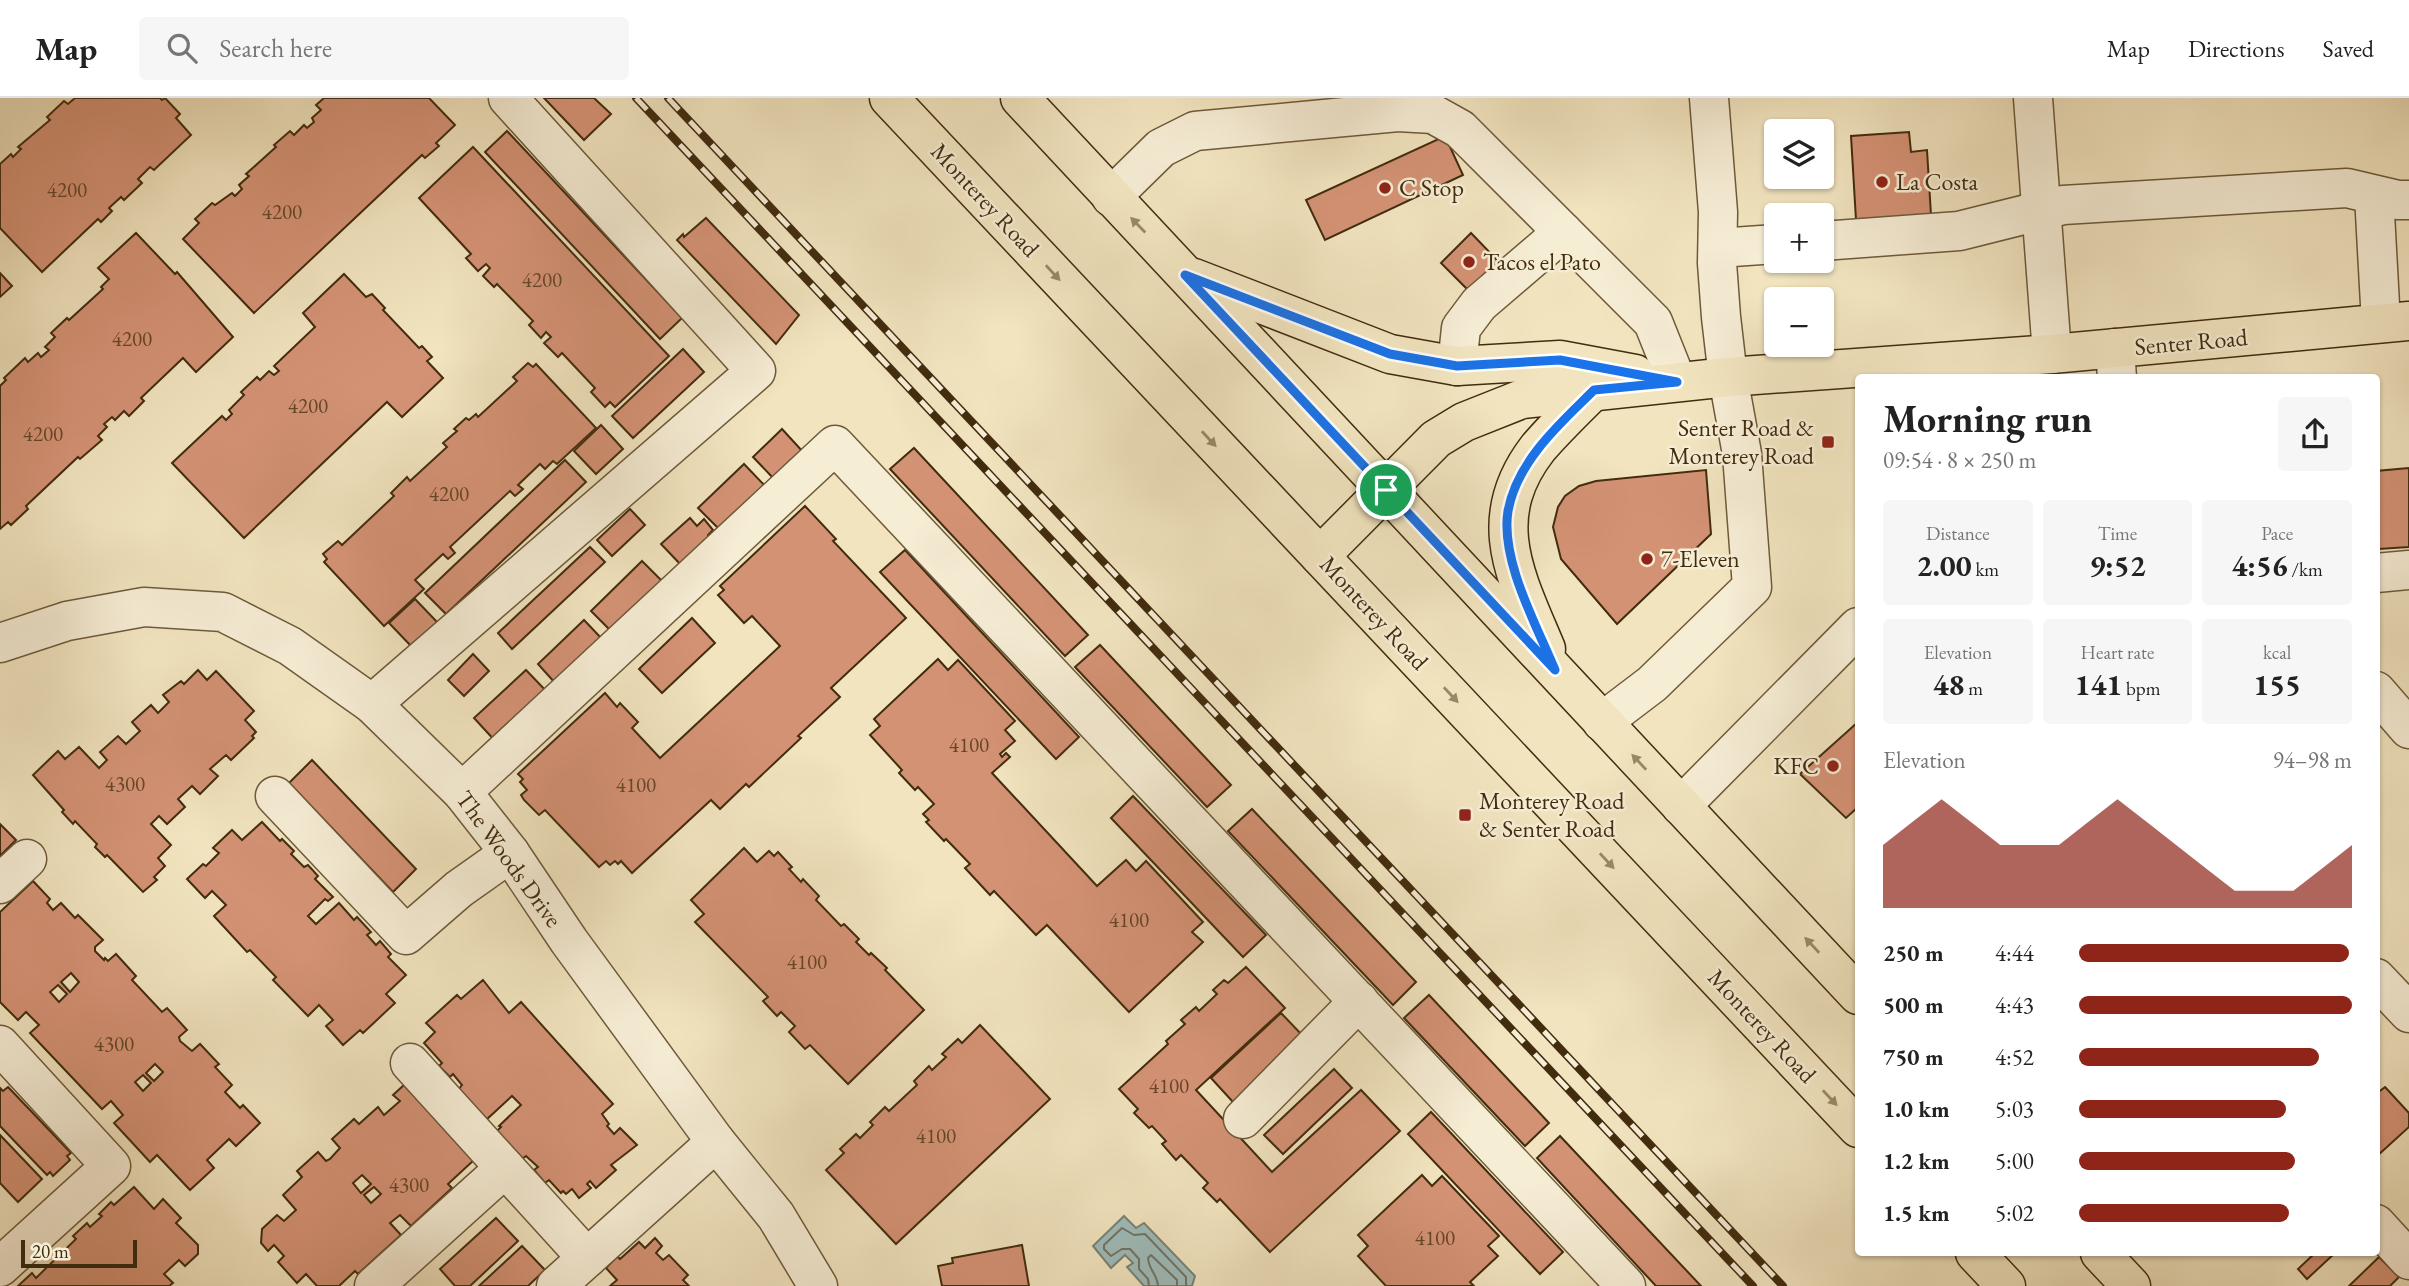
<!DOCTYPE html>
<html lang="en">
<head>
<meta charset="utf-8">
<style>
  :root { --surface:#fff; --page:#f6f6f6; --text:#222; --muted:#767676; --line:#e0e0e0; --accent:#8f2418 }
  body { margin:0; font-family:"EB Garamond",serif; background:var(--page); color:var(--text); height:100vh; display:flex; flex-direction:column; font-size:26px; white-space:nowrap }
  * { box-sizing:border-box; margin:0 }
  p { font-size:23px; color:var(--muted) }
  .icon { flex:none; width:38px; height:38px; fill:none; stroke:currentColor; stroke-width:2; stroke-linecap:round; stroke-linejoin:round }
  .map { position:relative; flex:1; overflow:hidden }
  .panel { position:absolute; left:1855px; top:276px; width:525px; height:882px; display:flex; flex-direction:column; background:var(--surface); border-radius:7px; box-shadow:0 2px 5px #0004 }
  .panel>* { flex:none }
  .fabs { position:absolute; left:1764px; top:21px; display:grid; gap:14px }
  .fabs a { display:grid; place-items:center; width:70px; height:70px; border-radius:7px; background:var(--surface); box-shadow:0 2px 5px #0004; font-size:35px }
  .scale { position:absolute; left:21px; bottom:18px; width:116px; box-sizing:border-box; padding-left:7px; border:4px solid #422c0e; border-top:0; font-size:19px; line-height:24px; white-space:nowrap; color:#422c0e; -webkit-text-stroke:5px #f6edd5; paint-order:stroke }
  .pin { position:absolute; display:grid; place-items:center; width:60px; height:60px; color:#fff; margin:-30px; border:4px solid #fff; border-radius:50%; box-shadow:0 2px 7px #0007 }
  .round { display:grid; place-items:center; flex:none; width:74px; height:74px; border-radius:7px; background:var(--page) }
  .summary { display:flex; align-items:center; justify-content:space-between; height:119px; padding:0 28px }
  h1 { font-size:38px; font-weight:700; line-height:52px }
  .figures { display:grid; grid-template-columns:repeat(3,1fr); gap:10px; height:119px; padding:7px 28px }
  .figures div { display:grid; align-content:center; border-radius:7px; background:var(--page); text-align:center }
  .figures b { font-size:30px; font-weight:700 }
  .figures small { font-size:19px; font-weight:400 }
  .figures p { font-size:19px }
  .chart { height:196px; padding:14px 28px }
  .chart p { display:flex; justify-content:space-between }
  .chart svg { width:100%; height:126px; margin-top:7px; fill:var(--accent); opacity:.7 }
  ul { padding:0 28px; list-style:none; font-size:23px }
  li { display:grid; grid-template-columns:112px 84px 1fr; align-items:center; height:52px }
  li i { height:18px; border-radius:9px; background:var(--accent) }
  header { display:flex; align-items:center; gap:42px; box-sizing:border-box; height:98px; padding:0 35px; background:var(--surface); border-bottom:2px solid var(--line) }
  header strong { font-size:33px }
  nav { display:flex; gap:38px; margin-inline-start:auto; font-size:24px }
  .search { width:490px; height:63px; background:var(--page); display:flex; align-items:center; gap:18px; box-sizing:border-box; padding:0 24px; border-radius:7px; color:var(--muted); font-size:26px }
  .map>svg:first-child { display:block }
</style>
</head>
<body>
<header>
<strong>Map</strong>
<div class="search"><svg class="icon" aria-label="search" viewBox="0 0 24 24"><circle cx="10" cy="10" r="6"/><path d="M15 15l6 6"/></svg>Search here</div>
<nav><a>Map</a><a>Directions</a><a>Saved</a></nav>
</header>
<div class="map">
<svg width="2409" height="1188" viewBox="0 0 2409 1188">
  <rect width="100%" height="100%" fill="#f1e4bf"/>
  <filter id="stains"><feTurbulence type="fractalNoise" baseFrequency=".00286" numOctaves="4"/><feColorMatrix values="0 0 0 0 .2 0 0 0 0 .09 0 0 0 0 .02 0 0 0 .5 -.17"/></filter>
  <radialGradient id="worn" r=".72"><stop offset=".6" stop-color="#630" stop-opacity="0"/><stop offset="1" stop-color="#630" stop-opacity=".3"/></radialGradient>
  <!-- water -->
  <polygon fill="#9ebcba" stroke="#798275" stroke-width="2" points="1124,1118 1136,1130 1144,1125 1195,1178 1192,1188 1144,1188 1127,1169 1133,1165 1125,1157 1111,1170 1093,1148"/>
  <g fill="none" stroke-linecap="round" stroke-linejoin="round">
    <!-- shore -->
    <g stroke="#707464" stroke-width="2">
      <polyline points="1149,1188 1148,1181 1139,1171 1139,1161 1130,1151 1122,1151 1111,1158 1104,1151 1104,1147 1122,1130 1134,1137 1145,1136 1186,1179 1186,1188"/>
      <path d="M1158,1188C1157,1175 1149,1173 1148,1160L1151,1157L1177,1182V1188"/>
    </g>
  </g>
  <!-- building -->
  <g fill="#d49275" stroke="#422c0e" stroke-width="2" fill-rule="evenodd">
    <polygon points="75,0 160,0 162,2 165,0 180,16 176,20 191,37 154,72 150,69 138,81 142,85 124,102 121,99 109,110 112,113 101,124 98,121 42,174 0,130 0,66 11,56 13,59 21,51 18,49 50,22 47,19 64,3 68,6"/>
    <polygon points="324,0 429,0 455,27 436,45 439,48 425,60 422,57 254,215 183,141 199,125 195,121 212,105 215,107 232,95 235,98 242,91 239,87 249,78 246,76 276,49 274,47 290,33 294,37 304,27 307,30 314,24 312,20 321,12 316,7"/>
    <polygon points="544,0 594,0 611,16 584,42"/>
    <polygon points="507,33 682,220 660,241 485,54"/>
    <polygon points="1909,34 1911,54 1927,52 1931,117 1856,122 1851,38"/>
    <polygon points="1445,38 1463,77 1325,142 1306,102"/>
    <polygon points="473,49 669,258 615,309 610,304 605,309 591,294 595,290 562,255 558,259 544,245 551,239 546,234 541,240 529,227 533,223 497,186 494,189 483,178 490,170 486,166 478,173 466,160 471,156 419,100"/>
    <polygon points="706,120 799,217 776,246 677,142 683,136 684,139"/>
    <polygon points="136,135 175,176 177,174 233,239 196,274 183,260 141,300 144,303 129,318 124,313 115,322 112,319 104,326 107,329 98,338 102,342 80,361 78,359 26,408 28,411 11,427 8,424 0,431 0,288 6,282 4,280 25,260 28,264 38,255 41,259 49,252 45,249 55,239 51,235 67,220 69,222 103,191 101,189 109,181 98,170"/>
    <polygon points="1471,135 1498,163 1468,192 1441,165"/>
    <polygon points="0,175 12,188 0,199"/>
    <polygon points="344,176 366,199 372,196 385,210 383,212 419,250 422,248 432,259 427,263 443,280 402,319 387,304 244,440 172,365 222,318 226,322 232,316 229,312 244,297 241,294 257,279 260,282 269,273 274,277 279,273 274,268 315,229 303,215"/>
    <polygon points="683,251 704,274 633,340 612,318"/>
    <polygon points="528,265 533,269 536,266 596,330 557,366 553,363 545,371 540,366 518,387 523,391 515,398 510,393 450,449 455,455 448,461 443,456 415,482 424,491 384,528 324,464 327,461 323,456 338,443 342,447 394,398 391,395 407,379 410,383 447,349 443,345 457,333 454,331 466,320 469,322 476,316 478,319 517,283 513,279"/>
    <polygon points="601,327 623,351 596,376 574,353"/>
    <polygon points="782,331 804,355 775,382 753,359"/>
    <polygon points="914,350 1088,537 1065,558 890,371"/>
    <polygon points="565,362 586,384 446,516 425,495"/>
    <polygon points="744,366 766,389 720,432 698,410"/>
    <polygon points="2409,370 2409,449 2379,451 2376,373"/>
    <polygon points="1706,372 1711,436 1617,526 1561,461 1553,429 1558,409 1565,398 1579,388 1596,383"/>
    <polygon points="805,408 836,441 833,443 906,520 831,590 840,599 798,638 801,640 749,689 746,686 720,711 711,702 632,775 621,763 618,766 615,763 610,767 606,763 599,769 545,712 539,717 524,702 521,697 527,692 520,684 523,681 518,676 605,595 617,609 620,605 638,624 632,630 660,660 780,548 752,518 744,525 718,497 724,492 720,488"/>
    <polygon points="630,411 645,427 612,458 597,442"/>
    <polygon points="690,420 697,428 704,421 713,432 708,437 711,441 682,468 661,446"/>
    <polygon points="590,449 605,464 512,551 498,535"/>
    <polygon points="905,452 1079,639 1056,661 880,474"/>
    <polygon points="642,463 664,485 612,534 591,513"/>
    <polygon points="415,501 438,525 412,549 389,525"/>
    <polygon points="692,520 715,545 662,595 639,571"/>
    <polygon points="584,522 603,542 556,586 538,566"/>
    <polygon points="1100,547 1231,687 1207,709 1075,569"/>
    <polygon points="473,556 489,573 464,598 448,582"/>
    <polygon points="938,561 948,572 958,562 1015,623 1005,632 1015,643 1000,656 1002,659 1006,655 1010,659 992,675 1097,788 1126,762 1136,773 1146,763 1203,824 1192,834 1203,844 1129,914 1047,827 1036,837 994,793 990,797 965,770 970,766 946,741 944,743 926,724 929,722 923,716 934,706 918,689 915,692 899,675 902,672 870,637 880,628 874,621"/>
    <polygon points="198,572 207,582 216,573 254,613 245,622 256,634 252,638 254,640 231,662 226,657 210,671 218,678 200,696 192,688 178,701 185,709 167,726 159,718 151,726 171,747 158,760 165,768 154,779 157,782 143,794 107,757 105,759 95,749 97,746 75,723 73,726 62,714 64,712 33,677 58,653 65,661 79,649 99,670 107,662 100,654 118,638 126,646 140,633 132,624 151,607 158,615 169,604 163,597 181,583 184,586"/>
    <polygon points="526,572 549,596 497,645 474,620"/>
    <polygon points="1858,624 1858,709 1846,720 1800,676"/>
    <polygon points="312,662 416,771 393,794 289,685"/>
    <polygon points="1133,698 1266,837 1243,859 1111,720"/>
    <polygon points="1252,711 1416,884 1393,907 1228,733"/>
    <polygon points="262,724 280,743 282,741 294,753 291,756 304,769 308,767 318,778 315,781 333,799 328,803 325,801 308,818 316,826 339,805 354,822 357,819 371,834 367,837 376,847 380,843 391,856 388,859 406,877 386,896 395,905 363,935 360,932 343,947 326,928 333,922 319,907 308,918 273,882 276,879 250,852 247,854 214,818 226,807 212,793 205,800 187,781 203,766 206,768 219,755 213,750 232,732 242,742"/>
    <polygon points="0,726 16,742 0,758"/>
    <polygon points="744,750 757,764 769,753 774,758 778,754 792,769 789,771 801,784 803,781 819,798 816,802 841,828 844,826 859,841 856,844 869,857 871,855 887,870 885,872 924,912 848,986 810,947 805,951 789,934 795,928 781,914 777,918 763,903 768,899 695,824 704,816 691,802"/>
    <path d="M33,783L50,801L47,805L53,812L61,805L75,820L78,817L103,842L95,849V853L104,862L105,860L108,863L116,856L136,878L132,882L162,914L167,910L187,932L179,939L180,943L192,953L200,946L219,966L215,969L232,987L225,994L240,1010L243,1007L260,1025L236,1048L229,1041L207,1062L214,1070L190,1092L157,1057L150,1064L114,1025L123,1017L111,1003L102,1011L30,935L39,927L26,914L18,922L0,904V814ZM71,875L79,884L70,894L61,884ZM58,887L67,896L59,904L50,894ZM155,966L163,974L154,983L146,975ZM143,977L151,985L143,993L135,984Z"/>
    <polygon points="1246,869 1285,910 1196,992 1272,1074 1361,992 1400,1033 1270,1154 1220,1101 1217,1104 1203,1090 1208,1085 1181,1057 1176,1062 1162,1046 1166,1043 1152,1028 1149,1030 1134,1015 1138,1011 1119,991 1168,946 1166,943 1185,926 1181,922 1196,909 1199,913 1217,896 1213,892 1224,882 1228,885"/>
    <polygon points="483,882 509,915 521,904 613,1006 602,1016 609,1026 607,1028 614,1036 620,1030 637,1047 611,1067 616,1072 596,1090 590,1083 587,1086 591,1090 579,1100 572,1091 566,1096 563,1093 561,1095 549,1082 545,1085 534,1072 538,1069 526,1058 522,1061 496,1034 501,1029 499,1028 521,1007 512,998 486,1022 458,992 462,987 453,976 450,979 439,968 442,965 424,945 435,934 426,925 457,897 461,901"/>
    <polygon points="1429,897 1549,1025 1525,1048 1404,920"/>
    <polygon points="1281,915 1303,938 1233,1004 1211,980"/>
    <polygon points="980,927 1050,1001 896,1146 826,1072 844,1055 840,1051 856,1036 860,1040 873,1027 870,1024 885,1009 889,1013 917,987 914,983 929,968 932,972 946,959 942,956 958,941 962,945"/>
    <polygon points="1334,971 1352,990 1283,1056 1264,1037"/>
    <path d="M404,987L474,1062L448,1086L452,1090L411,1128L400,1117L390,1125L401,1137L358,1176L355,1173L339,1188H317L306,1176L297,1185L278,1164L284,1158L274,1147L268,1153L261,1145L262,1131L277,1117L284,1123L296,1112L283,1097L302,1079L297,1073L318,1054L326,1063L330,1061L340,1050L332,1041L354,1021L359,1026L378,1009L384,1017L400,1003L393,997ZM362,1077L371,1086L361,1095L353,1085ZM374,1089L381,1096L371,1105L364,1097Z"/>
    <polygon points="8,989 71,1055 67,1058 70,1062 53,1078 50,1074 47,1077 0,1028 0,990 3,993"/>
    <polygon points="2385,989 2409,1015 2409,1029 2376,1059 2376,996"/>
    <polygon points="1431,1014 1563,1154 1540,1176 1408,1036"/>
    <polygon points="0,1037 42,1081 18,1104 0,1085"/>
    <polygon points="1560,1038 1701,1188 1656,1188 1537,1060"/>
    <polygon points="1422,1077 1432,1088 1442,1078 1499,1138 1488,1148 1498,1158 1470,1184 1474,1188 1386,1188 1358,1158 1368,1148 1358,1137"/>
    <polygon points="134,1089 154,1111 163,1101 181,1120 176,1125 198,1147 198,1156 185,1168 179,1162 164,1176 173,1185 169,1188 18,1188 32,1175 36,1180 76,1141 73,1138 87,1125 90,1129 102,1118 99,1116 111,1104 114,1107"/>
    <polygon points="496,1120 518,1143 470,1188 455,1188 440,1171"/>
    <polygon points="655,1140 662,1148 656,1155 663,1162 669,1157 688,1177 683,1182 689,1188 610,1188 617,1182 606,1170 617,1158 620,1161 639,1144 645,1150"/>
    <polygon points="1022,1147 1029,1188 942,1188 938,1168 953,1165 952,1160"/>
    <polygon points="522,1148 545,1172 528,1188 479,1188"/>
    <polygon points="2315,1155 2335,1155 2307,1181 2298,1171"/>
    <polygon points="2379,1159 2399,1179 2390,1188 2349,1188"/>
  </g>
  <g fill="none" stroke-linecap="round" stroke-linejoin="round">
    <!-- minor casing -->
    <g stroke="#6e5a3a" stroke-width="41">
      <g id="minor">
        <polyline points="2033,0 2052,256"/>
        <polyline points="2374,97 2381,225"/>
        <polyline points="1111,99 1161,50 1195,33 1398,14 1433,16 1460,31 1653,224 1677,284"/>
        <polyline points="1822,143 1959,133 2063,107 2347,90 2398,102 2409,102"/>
        <polyline points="1718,150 1776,146"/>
        <polyline points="2115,250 2117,280"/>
        <polyline points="1457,268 1461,230 1479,206 1563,134"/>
        <polyline points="2376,475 2409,472"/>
        <polyline points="0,545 67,523 144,509 223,514 290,548 372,606 462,694 510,755 569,843 716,1044 776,1118 818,1188"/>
        <polyline points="2376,593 2409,631"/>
        <polyline points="372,606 756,273 508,0"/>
        <polyline points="1602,624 1652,586 1752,489 1742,356 1728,279 1721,219 1717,165 1718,114 1709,0"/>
        <polyline points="462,694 835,347 1626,1188"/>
        <polyline points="275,698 406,837 459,791 510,755"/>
        <polyline points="1681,708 1858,529"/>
        <polyline points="0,786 27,761"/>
        <polyline points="2376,880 2409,915"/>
        <polyline points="0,947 111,1068 0,1169"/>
        <polyline points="410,965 587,1160"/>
        <polyline points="1243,1021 1359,903"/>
        <polyline points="2376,1126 2409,1162"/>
        <polyline points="374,1188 505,1070"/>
        <polyline points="556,1188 716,1044"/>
      </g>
    </g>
    <!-- major casing -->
    <g stroke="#422c0e" stroke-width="41">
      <g id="major">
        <polyline points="889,0 1858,1030"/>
        <polyline points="1020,0 1858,897"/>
        <polyline points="1194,180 1390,256 1457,268 1560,262 1635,276"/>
        <polyline points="1320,458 1436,341 1464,324 1522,301 1728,279 2052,256 2409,223"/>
        <path d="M1546,551C1516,479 1483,421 1538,350C1555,330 1575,311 1594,292"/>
        <polyline points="1975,1155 2006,1188"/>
        <polyline points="2100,1155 2131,1188"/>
      </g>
    </g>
    <!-- minor -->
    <use href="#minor" stroke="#f6edd5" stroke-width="38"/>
    <!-- major -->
    <use href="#major" stroke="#f1e4bf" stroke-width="38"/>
    <!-- rail casing -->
    <g stroke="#422c0e" stroke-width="8">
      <g id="rail">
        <polyline points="636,0 1753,1188"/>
        <polyline points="668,0 1783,1188"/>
      </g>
    </g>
    <!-- rail -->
    <use href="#rail" stroke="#f6edd5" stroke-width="5" stroke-dasharray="16" stroke-linecap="butt"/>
  </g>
  <!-- one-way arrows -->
  <defs><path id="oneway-solid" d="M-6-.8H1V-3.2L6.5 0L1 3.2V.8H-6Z" transform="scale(1.75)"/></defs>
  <g fill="#9a8866">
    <use href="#oneway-solid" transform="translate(1138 127) rotate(-134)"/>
    <use href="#oneway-solid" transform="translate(1053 175) rotate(47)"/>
    <use href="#oneway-solid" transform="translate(1209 341) rotate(47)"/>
    <use href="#oneway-solid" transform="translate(1451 597) rotate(47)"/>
    <use href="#oneway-solid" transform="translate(1639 664) rotate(-133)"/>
    <use href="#oneway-solid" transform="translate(1607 763) rotate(47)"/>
    <use href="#oneway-solid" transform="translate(1812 847) rotate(-133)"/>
    <use href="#oneway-solid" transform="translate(1830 1000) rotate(47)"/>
  </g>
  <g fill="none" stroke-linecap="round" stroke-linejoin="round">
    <!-- route casing -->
    <g stroke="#fff" stroke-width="14">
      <path id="route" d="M1185,177L1390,256L1457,268L1560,262L1677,284L1594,292C1575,311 1554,330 1538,351C1524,369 1512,391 1508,413C1500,462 1537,528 1555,572Z"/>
    </g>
    <!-- route -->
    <use href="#route" stroke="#1a73e8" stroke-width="9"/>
  </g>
  <!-- markers -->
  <g fill="#8f2418" stroke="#f6edd5" stroke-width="2.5">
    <circle cx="1882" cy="84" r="7"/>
    <circle cx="1385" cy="90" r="7"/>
    <circle cx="1469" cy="164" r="7"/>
    <rect x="1821" y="337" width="14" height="14" rx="3.5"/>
    <circle cx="1647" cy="461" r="7"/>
    <circle cx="1833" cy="668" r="7"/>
    <rect x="1458" y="710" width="14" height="14" rx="3.5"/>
  </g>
  <g text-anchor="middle" stroke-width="5" stroke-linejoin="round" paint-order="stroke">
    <!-- number labels -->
    <g font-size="21" fill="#664628">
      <text x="67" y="99">4200</text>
      <text x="282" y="121">4200</text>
      <text x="542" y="189">4200</text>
      <text x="132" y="248">4200</text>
      <text x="308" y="315">4200</text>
      <text x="43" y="343">4200</text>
      <text x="449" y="403">4200</text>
      <text x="969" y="654">4100</text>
      <text x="125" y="693">4300</text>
      <text x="636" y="694">4100</text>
      <text x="1129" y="829">4100</text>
      <text x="807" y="871">4100</text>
      <text x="114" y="953">4300</text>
      <text x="1169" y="995">4100</text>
      <text x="936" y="1045">4100</text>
      <text x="409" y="1094">4300</text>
      <text x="1435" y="1147">4100</text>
    </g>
    <!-- poi labels -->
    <g font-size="24" fill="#422c0e" stroke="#f6edd5" text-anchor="start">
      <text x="1896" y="92">La Costa</text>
      <text x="1399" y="98">C Stop</text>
      <text x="1483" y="172">Tacos el Pato</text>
      <text x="1814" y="338" text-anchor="end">Senter Road &amp;<tspan x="1814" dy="28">Monterey Road</tspan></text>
      <text x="1661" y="469">7-Eleven</text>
      <text x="1819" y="676" text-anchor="end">KFC</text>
      <text x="1479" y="711">Monterey Road<tspan x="1479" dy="28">&amp; Senter Road</tspan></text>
    </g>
    <!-- street labels -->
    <g font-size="24" fill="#422c0e" stroke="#f6edd5">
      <text transform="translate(985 102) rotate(47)" y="8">Monterey Road</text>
      <text transform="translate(2191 244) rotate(-5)" y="8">Senter Road</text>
      <text transform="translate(1374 515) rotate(47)" y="8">Monterey Road</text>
      <text transform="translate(509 761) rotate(54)" y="8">The Woods Drive</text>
      <text transform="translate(1762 928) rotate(47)" y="8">Monterey Road</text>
    </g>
  </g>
  <rect width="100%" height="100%" filter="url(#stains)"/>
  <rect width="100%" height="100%" fill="url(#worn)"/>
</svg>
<div class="fabs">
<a><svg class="icon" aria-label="layers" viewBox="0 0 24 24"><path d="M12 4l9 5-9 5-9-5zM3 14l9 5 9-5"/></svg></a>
<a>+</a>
<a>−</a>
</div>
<div class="scale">20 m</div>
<div class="pin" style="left:1386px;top:392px;background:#1e9e55"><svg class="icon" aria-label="arrive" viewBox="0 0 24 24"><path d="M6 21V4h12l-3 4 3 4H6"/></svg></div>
<section class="panel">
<div class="summary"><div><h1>Morning run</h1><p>09:54 · 8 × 250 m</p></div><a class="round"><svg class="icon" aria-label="share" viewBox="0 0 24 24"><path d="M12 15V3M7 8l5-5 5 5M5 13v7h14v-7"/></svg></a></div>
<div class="figures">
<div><p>Distance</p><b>2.00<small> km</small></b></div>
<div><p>Time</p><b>9:52</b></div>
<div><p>Pace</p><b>4:56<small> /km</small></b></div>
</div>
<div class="figures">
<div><p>Elevation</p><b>48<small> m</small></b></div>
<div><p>Heart rate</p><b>141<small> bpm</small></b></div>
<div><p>kcal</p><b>155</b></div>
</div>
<div class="chart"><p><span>Elevation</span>94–98 m</p>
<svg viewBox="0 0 160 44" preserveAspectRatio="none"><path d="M0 44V22L10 14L20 6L30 14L40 22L50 22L60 22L70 14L80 6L90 14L100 22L110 30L120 38L130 38L140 38L150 30L160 22V44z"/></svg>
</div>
<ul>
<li><b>250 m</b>4:44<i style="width:99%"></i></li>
<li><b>500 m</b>4:43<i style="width:100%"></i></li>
<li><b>750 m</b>4:52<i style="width:88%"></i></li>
<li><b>1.0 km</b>5:03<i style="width:76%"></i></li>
<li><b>1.2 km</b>5:00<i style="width:79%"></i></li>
<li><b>1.5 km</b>5:02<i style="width:77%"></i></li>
</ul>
</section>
</div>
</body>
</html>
